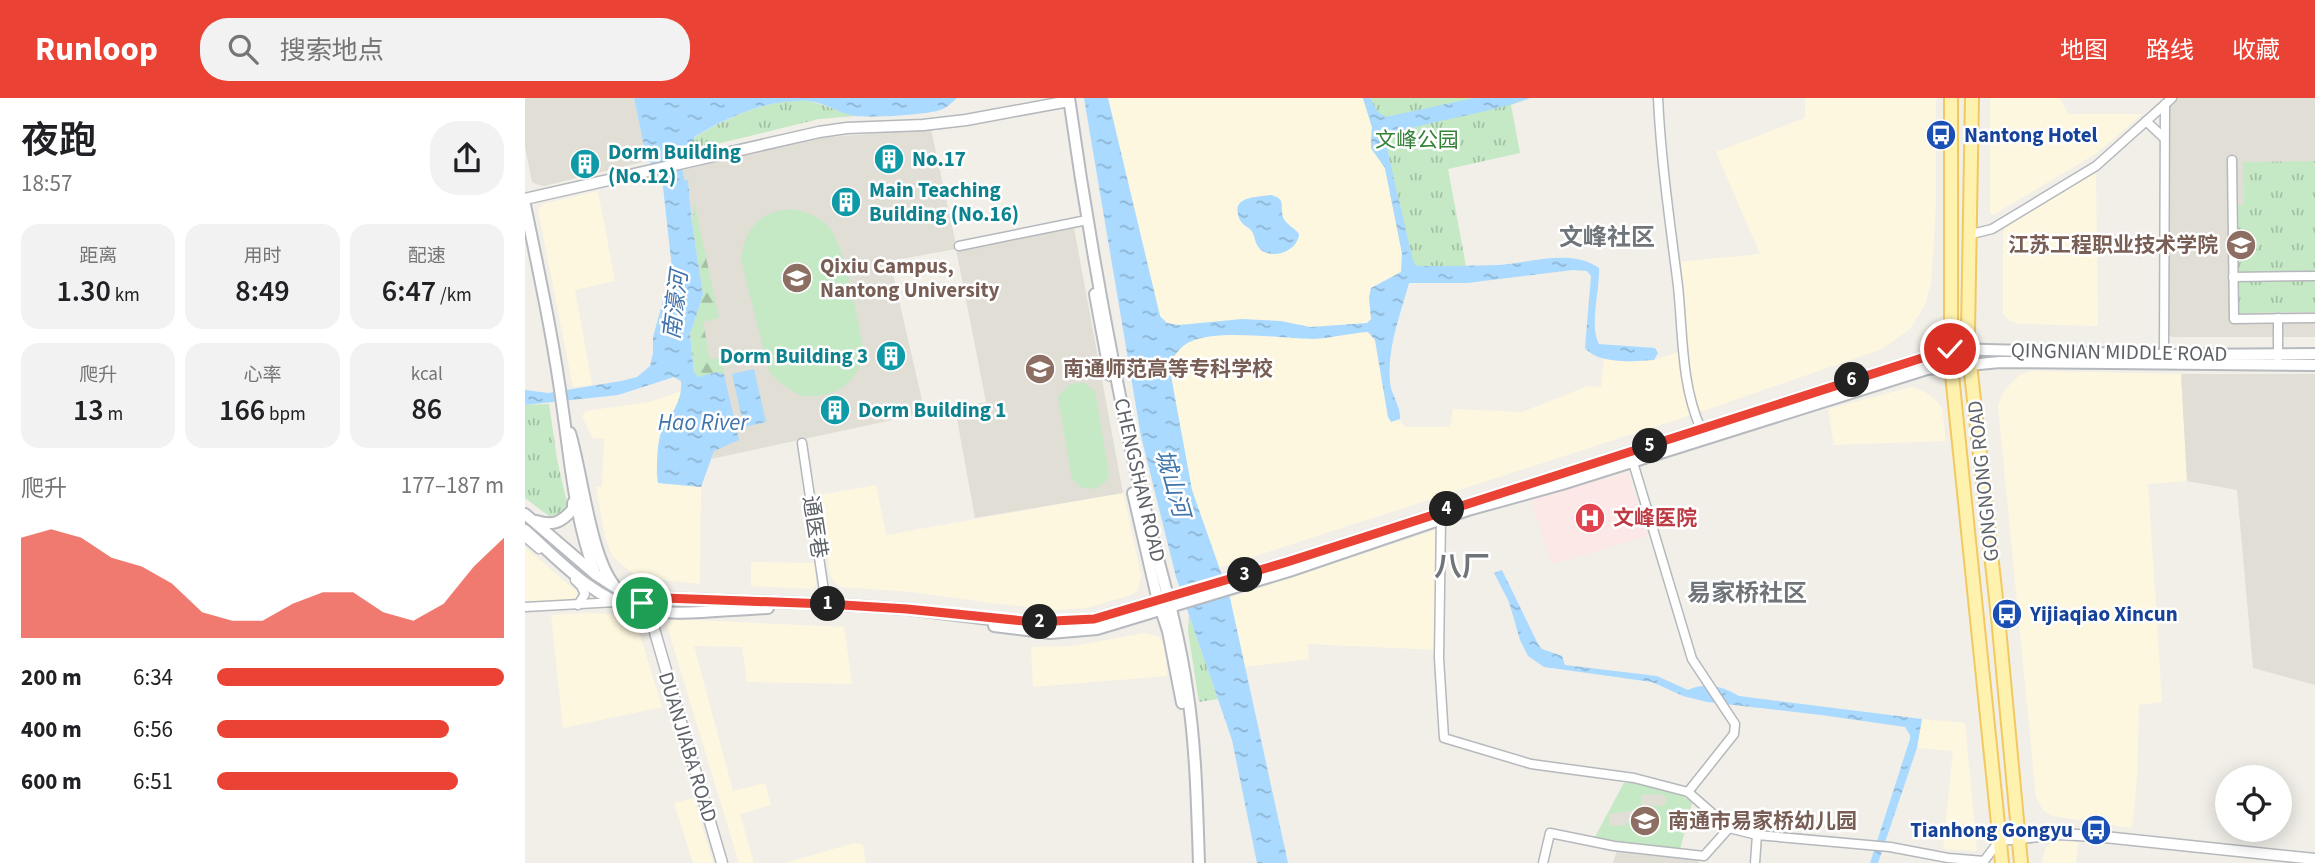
<!DOCTYPE html>
<html lang="zh">
<head>
<meta charset="utf-8">
<style>
  :root { --surface:#fff; --page:#f2f2f2; --text:#202124; --muted:#757577; --accent:#ea4335 }
  body { margin:0; font-family:"Source Sans 3","Noto Sans SC",sans-serif; background:var(--page); color:var(--text); height:100vh; display:flex; flex-direction:column; font-size:26px; white-space:nowrap }
  * { box-sizing:border-box; margin:0 }
  p { font-size:23px; color:var(--muted) }
  .icon { flex:none; width:38px; height:38px; fill:none; stroke:currentColor; stroke-width:2; stroke-linecap:round; stroke-linejoin:round }
  .map { position:relative; flex:1; overflow:hidden }
  .side { display:flex; flex-direction:column; background:var(--surface); width:525px }
  .side>* { flex:none }
  .controls { position:absolute; left:1690px; top:667px; display:grid; gap:14px }
  .controls a { display:grid; place-items:center; width:77px; height:77px; border-radius:50%; background:var(--surface); box-shadow:0 4px 18px #0003; font-size:35px }
  .pin { position:absolute; display:grid; place-items:center; width:60px; height:60px; color:#fff; margin:-30px; border:4px solid #fff; border-radius:50%; box-shadow:0 2px 7px #0007 }
  .km { position:absolute; width:35px; height:35px; margin:-18px; border-radius:50%; background:#222; color:#fff; font-size:19px; line-height:35px; text-align:center }
  .round { display:grid; place-items:center; flex:none; width:74px; height:74px; border-radius:28px; background:var(--page) }
  .summary { display:flex; align-items:center; justify-content:space-between; height:119px; padding:0 21px }
  h1 { font-size:38px; font-weight:600; line-height:52px }
  .stats { display:grid; grid-template-columns:repeat(3,1fr); gap:10px; height:119px; padding:7px 21px }
  .stats div { display:grid; align-content:center; border-radius:18px; background:var(--page); text-align:center }
  .stats b { font-size:30px; font-weight:600 }
  .stats small { font-size:19px; font-weight:400 }
  .stats p { font-size:19px }
  .chart { height:196px; padding:14px 21px }
  .chart p { display:flex; justify-content:space-between }
  .chart svg { width:100%; height:126px; margin-top:7px; fill:var(--accent); opacity:.7 }
  ul { padding:0 21px; list-style:none; font-size:23px }
  li { display:grid; grid-template-columns:112px 84px 1fr; align-items:center; height:52px }
  li i { height:18px; border-radius:9px; background:var(--accent) }
  header { display:flex; align-items:center; gap:42px; box-sizing:border-box; height:98px; padding:0 35px; background:var(--accent); color:#fff }
  header strong { font-size:33px }
  nav { display:flex; gap:38px; margin-inline-start:auto; font-size:24px }
  .search { width:490px; height:63px; background:var(--page); display:flex; align-items:center; gap:18px; box-sizing:border-box; padding:0 24px; border-radius:28px; color:var(--muted); font-size:26px }
  main { display:flex; flex:1; min-height:0 }
  .map>svg:first-child { display:block }
</style>
</head>
<body>
<header>
<strong>Runloop</strong>
<div class="search"><svg class="icon" aria-label="search" viewBox="0 0 24 24"><circle cx="10" cy="10" r="6"/><path d="M15 15l6 6"/></svg>搜索地点</div>
<nav><a>地图</a><a>路线</a><a>收藏</a></nav>
</header>
<main>
<section class="side">
<div class="summary"><div><h1>夜跑</h1><p>18:57</p></div><a class="round"><svg class="icon" aria-label="share" viewBox="0 0 24 24"><path d="M12 15V3M7 8l5-5 5 5M5 13v7h14v-7"/></svg></a></div>
<div class="stats">
<div><p>距离</p><b>1.30<small> km</small></b></div>
<div><p>用时</p><b>8:49</b></div>
<div><p>配速</p><b>6:47<small> /km</small></b></div>
</div>
<div class="stats">
<div><p>爬升</p><b>13<small> m</small></b></div>
<div><p>心率</p><b>166<small> bpm</small></b></div>
<div><p>kcal</p><b>86</b></div>
</div>
<div class="chart"><p><span>爬升</span>177–187 m</p>
<svg viewBox="0 0 160 44" preserveAspectRatio="none"><path d="M0 44V9L10 6L20 9L30 16L40 19L50 25L60 35L70 38L80 38L90 32L100 28L110 28L120 35L130 38L140 32L150 19L160 9V44z"/></svg>
</div>
<ul>
<li><b>200 m</b>6:34<i style="width:100%"></i></li>
<li><b>400 m</b>6:56<i style="width:81%"></i></li>
<li><b>600 m</b>6:51<i style="width:84%"></i></li>
</ul>
</section>
<div class="map">
<svg width="1790" height="765" viewBox="0 0 1790 765">
  <defs>
    <pattern id="grass-tufts" width="24" height="20" patternUnits="userSpaceOnUse" patternTransform="scale(1.75)"><rect width="24" height="20" fill="#c5e8c5"/><path d="M3 7l-1-3M5 7V3M7 7l1-3M15 17l-1-3M17 17v-4M19 17l1-3" fill="none" stroke="#a3c0a4"/></pattern>
    <pattern id="forest-firs" width="22" height="20" patternUnits="userSpaceOnUse" patternTransform="scale(1.75)"><rect width="22" height="20" fill="#c5e8c5"/><path d="M5 1l3.5 6h-7zM16 11l3.5 6h-7z" fill="#a3c0a4"/></pattern>
    <pattern id="water-ripples" width="26" height="14" patternUnits="userSpaceOnUse" patternTransform="scale(1.75)"><rect width="26" height="14" fill="#aadaff"/><path d="M2 4q2-2 4 0t4 0M15 11q2-2 4 0t4 0" fill="none" stroke="#8eb4d2"/></pattern>
  </defs>
  <rect width="100%" height="100%" fill="#f1efe8"/>
  <!-- commercial -->
  <g fill="#fef7e0">
    <polygon points="583,0 838,0 847,30 845,44 860,70 877,155 876,173 844,199 846,221 863,318 873,323 875,321 879,329 925,329 928,311 997,314 1063,288 1076,289 1079,259 1104,264 1129,262 1154,254 1166,317 693,470 667,392 635,218"/>
    <polygon points="1280,0 1411,0 1411,108 1406,185 1400,207 1385,231 1357,251 1172,315 1160,252 1152,164 1235,156 1191,54 1280,20"/>
    <polygon points="1465,0 1535,0 1543,16 1617,16 1572,55 1468,117 1465,115"/>
    <polygon points="1571,73 1573,228 1495,226 1485,223 1478,216 1478,134 1482,125"/>
    <polygon points="73,93 90,183 50,192 67,287 48,289 13,112 18,106"/>
    <polygon points="1507,273 1656,276 1662,383 1623,386 1637,604 1614,607 1612,679 1607,730 1527,718 1518,712 1511,699 1473,308 1477,297 1485,286 1496,276"/>
    <polygon points="1387,289 1400,294 1412,303 1417,310 1421,343 1309,347 1303,311"/>
    <polygon points="157,293 154,305 135,337 131,375 134,385 176,389 175,486 112,479 87,458 80,439 71,389 77,389 79,341 67,340 57,318 61,313 124,304"/>
    <polygon points="351,387 361,437 598,395 616,477 613,492 606,497 561,510 531,512 466,505 387,494 316,489 311,486 305,477 294,397"/>
    <polygon points="913,431 913,552 783,546 784,561 720,569 705,500"/>
    <polygon points="0,449 51,493 53,500 47,504 0,504"/>
    <polygon points="226,464 290,465 291,487 287,491 226,488"/>
    <polygon points="66,515 91,516 104,521 112,527 137,609 38,630 26,517"/>
    <polygon points="147,521 319,529 327,586 222,584 217,549 169,548 208,693 240,685 246,707 215,716 229,765 214,765 142,528"/>
    <polygon points="619,535 634,539 640,547 642,578 508,589 506,549 549,548"/>
    <polygon points="1397,621 1440,625 1452,753 1418,751 1428,653 1392,650"/>
    <polygon points="169,700 188,765 168,765 149,705"/>
    <polygon points="1531,742 1553,744 1551,765 1517,765 1521,749"/>
    <polygon points="329,745 338,747 341,765 260,765"/>
  </g>
  <!-- education -->
  <g fill="#e1ded6">
    <polygon points="0,0 109,0 122,63 19,88 14,87 7,84 0,49"/>
    <polygon points="1651,0 1790,0 1790,239 1647,239 1642,236 1643,16 1646,4"/>
    <polygon points="406,31 432,151 549,130 598,395 450,420 430,310 461,304 431,151 365,163 400,315 186,361 189,353 213,342 178,278 173,279 178,197 167,125 163,83 160,83 157,72 293,40"/>
    <polygon points="1656,276 1790,276 1790,587 1728,570 1712,392 1662,383"/>
    <polygon points="1099,685 1112,685 1167,705 1155,751 1069,741"/>
    <polygon points="1092,752 1174,762 1174,765 1088,765"/>
  </g>
  <!-- medical -->
  <polygon fill="#fce8e6" points="1103,374 1123,438 1027,466 1006,402"/>
  <!-- grass -->
  <g fill="url(#grass-tufts)">
    <polygon points="838,0 1005,0 986,7 995,55 923,71 941,168 878,169 877,155 860,70 846,50 847,29"/>
    <path d="M261,3H285L331,18L294,21L171,51L168,40C198,22 226,9 261,3Z"/>
    <polygon points="1790,63 1790,174 1711,174 1710,107 1719,107 1718,64"/>
    <polygon points="1790,183 1790,214 1712,215 1711,184"/>
    <path d="M24,306L32,361L42,405C39,414 33,417 24,418L0,400V307Z"/>
    <polygon points="664,517 693,601 674,604 663,533"/>
  </g>
  <!-- forest -->
  <polygon fill="url(#forest-firs)" points="169,103 194,220 178,224 185,261 196,260 199,276 192,274 173,279 169,274 165,236 178,197 167,125"/>
  <!-- garden -->
  <g fill="#c5e8c5" fill-rule="evenodd">
    <path d="M266,111C279,113 291,117 301,126C321,144 332,223 339,252C335,278 319,296 291,298C285,298 280,299 275,297C262,291 253,283 244,273L216,162C220,130 234,114 266,111Z"/>
    <polygon points="557,284 570,293 584,375 582,382 571,391 555,389 547,381 533,299 544,287"/>
    <path d="M1099,685C1120,684 1151,690 1167,705L1155,751L1069,741ZM1136,696L1142,700L1141,704L1137,708L1126,707V721L1113,722L1112,724L1101,725V727L1084,728V716L1112,712V708H1116V697Z"/>
  </g>
  <!-- water -->
  <g fill="url(#water-ripples)">
    <path d="M109,0H432C427,4 421,11 415,12C401,17 344,20 330,18C314,15 300,5 284,3C243,0 203,19 169,39V45L152,50L160,83L163,82L167,125L178,197L165,236L169,274L173,279L192,274L199,276L214,342L189,353L176,389L133,385C131,375 132,344 136,335C145,316 158,304 156,283L149,279L93,297L0,307V292L23,295L96,283L112,279L125,268L128,255V239L147,170L137,80L130,67L122,63Z"/>
    <path d="M559,0H583L635,218L642,225L654,227L717,221L756,223L785,229L842,225L846,221L844,199L846,190L876,174L877,155L860,70L846,50L847,29L838,0H845L853,14L861,19L949,0H1005C959,17 909,21 863,37L860,42L888,163L891,168C919,168 946,168 973,167C1006,165 1046,150 1074,170C1075,192 1064,228 1074,246L1130,250L1133,255L1129,262C1109,263 1074,267 1060,250L1066,178L1062,173L1048,172L942,185H884C875,218 862,249 865,284C866,297 876,308 875,321L866,324L863,319L850,242L843,234C825,235 807,240 789,241C759,241 685,229 661,246C653,251 648,260 644,267L667,392L705,500L763,765H732L707,642L651,479L616,338Z"/>
    <path d="M746,97C761,101 755,106 758,119C760,126 770,130 774,136C773,152 750,162 736,152C729,146 731,139 726,132C724,130 720,128 718,126C716,124 713,119 713,116C708,98 734,99 746,97Z"/>
    <polygon points="229,271 241,324 219,329 207,276"/>
    <path d="M977,472L1013,546L1017,551L1037,558L1040,567L1132,578L1163,592C1180,584 1198,588 1214,598L1397,621L1392,650L1353,765H1345L1385,641V637L1380,629L1296,617L1182,604L1158,598L1127,584L1019,569L1003,558L995,542L984,504L969,475Z"/>
  </g>
  <g fill="none" stroke-linecap="round" stroke-linejoin="round">
    <!-- minor casing -->
    <g stroke="#b5b8bc" stroke-width="11">
      <g id="minor">
        <path d="M1133,0C1136,63 1145,125 1153,188C1158,236 1156,287 1176,331"/>
        <polyline points="1621,23 1639,40"/>
        <polyline points="1707,62 1709,221 1790,220"/>
        <polyline points="1447,136 1467,131 1571,68 1647,0"/>
        <polyline points="434,148 557,123"/>
        <polyline points="1708,179 1790,178"/>
        <polyline points="1639,257 1640,6"/>
        <polyline points="1753,259 1753,220"/>
        <polyline points="277,345 302,513"/>
        <polyline points="1107,361 1167,561 1210,626 1209,636 1163,694"/>
        <polyline points="916,419 914,560 919,640 1006,666 1109,680 1163,694 1204,730 1232,737 1365,749 1423,760 1459,763 1475,742"/>
        <polyline points="0,439 14,451"/>
        <polyline points="50,482 56,488 60,496 53,507"/>
        <polyline points="0,509 91,504"/>
        <polyline points="1018,765 1025,735 1089,748 1179,758 1204,730"/>
        <polyline points="1230,765 1232,737"/>
      </g>
    </g>
    <!-- tertiary casing -->
    <g stroke="#b5b8bc" stroke-width="13">
      <g id="tertiary">
        <polyline points="0,101 294,34 322,30 398,27 441,22 544,3"/>
        <polyline points="105,497 117,505 127,524 197,765"/>
        <polyline points="1475,742 1535,736 1570,738 1790,761"/>
      </g>
    </g>
    <!-- secondary casing -->
    <g stroke="#b6babf" stroke-width="14">
      <g id="secondary">
        <path d="M544,0C561,121 583,245 609,365C625,440 651,514 662,591C671,649 672,707 674,765"/>
        <path d="M0,107C14,175 29,244 38,313C46,369 50,421 70,475"/>
        <polyline points="570,196 585,277"/>
        <path d="M45,335C57,374 65,457 89,487"/>
        <polyline points="608,395 633,503 643,533 657,605"/>
        <polyline points="0,416 70,476 93,491 105,497 139,500 302,506 382,511 472,522 536,524 569,521 762,464 1425,251 1639,257 1790,256"/>
        <path d="M11,423C28,428 36,425 48,411V405"/>
        <path d="M0,432C32,460 66,499 109,510C146,520 204,511 243,510"/>
        <polyline points="469,528 525,535 572,531 764,473 943,412 1037,386 1402,271 1475,264 1790,267"/>
      </g>
    </g>
    <!-- primary casing -->
    <g stroke="#f2c960" stroke-width="16">
      <g id="primary">
        <polyline points="1426,0 1426,267 1477,765"/>
        <polyline points="1447,0 1443,234 1445,266 1473,519 1496,765"/>
      </g>
    </g>
    <!-- minor -->
    <use href="#minor" stroke="#fff" stroke-width="8"/>
    <!-- tertiary -->
    <use href="#tertiary" stroke="#fff" stroke-width="10"/>
    <!-- secondary -->
    <use href="#secondary" stroke="#fff" stroke-width="10"/>
    <!-- primary -->
    <use href="#primary" stroke="#fff2af" stroke-width="12"/>
  </g>
  <g fill="none" stroke-linecap="round" stroke-linejoin="round">
    <!-- route casing -->
    <g stroke="#fff" stroke-width="14">
      <polyline id="route" points="117,505 105,497 139,500 302,506 382,511 509,524 569,521 762,464 1425,251"/>
    </g>
    <!-- route -->
    <use href="#route" stroke="#ea4335" stroke-width="9"/>
  </g>
  <!-- icons -->
  <defs>
    <g id="bus-disc" transform="scale(1.575)"><circle r="9.5" fill="#1a4fb4" stroke="#fff"/><path d="M-5-6H5V4H4V6H2V4H-2V6H-4V4H-5ZM-3.5-4V0h7V-4ZM-3.5 1.2v1.5H-2V1.2ZM2 1.2v1.5H3.5V1.2Z" fill="#fff"/></g>
    <g id="building-disc" transform="scale(1.575)"><circle r="9.5" fill="#0f9aa8" stroke="#fff"/><path d="M-4-6H4V6H1V3H-1V6H-4ZM-2.5-4.3h1.7v1.8h-1.7ZM.8-4.3h1.7v1.8H.8ZM-2.5-1h1.7V.8h-1.7ZM.8-1h1.7V.8H.8Z" fill="#fff"/></g>
    <g id="university-disc" transform="scale(1.575)"><circle r="9.5" fill="#8d6e63" stroke="#fff"/><path d="M0-5L7-2L0 1L-7-2ZM-4 1L0 2.5L4 1V4Q0 6-4 4Z" fill="#fff"/></g>
    <g id="school-disc" transform="scale(1.575)"><circle r="9.5" fill="#8d6e63" stroke="#fff"/><path d="M0-5L7-2L0 1L-7-2ZM-4 1L0 2.5L4 1V4Q0 6-4 4Z" fill="#fff"/></g>
    <g id="hospital-disc" transform="scale(1.575)"><circle r="9.5" fill="#e0444e" stroke="#fff"/><path d="M-5-5h3v3.5h4V-5h3V5h-3V1.5h-4V5h-3Z" fill="#fff"/></g>
  </defs>
  <g fill-rule="evenodd">
    <use href="#bus-disc" x="1416" y="37"/>
    <use href="#building-disc" x="364" y="61"/>
    <use href="#building-disc" x="60" y="66"/>
    <use href="#building-disc" x="321" y="104"/>
    <use href="#university-disc" x="1716" y="147"/>
    <use href="#school-disc" x="272" y="180"/>
    <use href="#building-disc" x="366" y="258"/>
    <use href="#university-disc" x="515" y="271"/>
    <use href="#building-disc" x="310" y="312"/>
    <use href="#hospital-disc" x="1065" y="420"/>
    <use href="#bus-disc" x="1482" y="516"/>
    <use href="#school-disc" x="1120" y="723"/>
    <use href="#bus-disc" x="1571" y="732"/>
  </g>
  <g text-anchor="middle" stroke-width="5" stroke-linejoin="round" paint-order="stroke">
    <!-- transit labels -->
    <g font-size="21" font-weight="bold" fill="#164399" stroke="#fff" text-anchor="start">
      <text x="1439" y="44">Nantong Hotel</text>
      <text x="1505" y="523">Yijiaqiao Xincun</text>
      <text x="1548" y="739" text-anchor="end">Tianhong Gongyu</text>
    </g>
    <!-- park labels -->
    <g font-size="21" fill="#348238" stroke="#fff">
      <text x="892" y="49">文峰公园</text>
    </g>
    <!-- culture labels -->
    <g font-size="21" font-weight="bold" fill="#0d838f" stroke="#fff" text-anchor="start">
      <text x="83" y="61">Dorm Building<tspan x="83" dy="24">(No.12)</tspan></text>
      <text x="387" y="68">No.17</text>
      <text x="344" y="99">Main Teaching<tspan x="344" dy="24">Building (No.16)</tspan></text>
      <text x="343" y="265" text-anchor="end">Dorm Building 3</text>
      <text x="333" y="319">Dorm Building 1</text>
    </g>
    <!-- education labels -->
    <g font-size="21" font-weight="bold" fill="#785e54" stroke="#fff" text-anchor="start">
      <text x="1693" y="154" text-anchor="end">江苏工程职业技术学院</text>
      <text x="295" y="175">Qixiu Campus,<tspan x="295" dy="24">Nantong University</tspan></text>
      <text x="538" y="278">南通师范高等专科学校</text>
      <text x="1143" y="730">南通市易家桥幼儿园</text>
    </g>
    <!-- street labels -->
    <g font-size="21" fill="#5f6368" stroke="#fff">
      <text transform="translate(1594 254) rotate(1)" y="7">QINGNIAN MIDDLE ROAD</text>
      <text transform="translate(615 382) rotate(77)" y="7">CHENGSHAN ROAD</text>
      <text transform="translate(1458 383) rotate(-96)" y="7">GONGNONG ROAD</text>
      <text transform="translate(290 429) rotate(81)" y="7">通医巷</text>
      <text transform="translate(163 649) rotate(73)" y="7">DUANJIABA ROAD</text>
    </g>
    <!-- health labels -->
    <g font-size="21" font-weight="bold" fill="#be3a42" stroke="#fff" text-anchor="start">
      <text x="1088" y="427">文峰医院</text>
    </g>
    <!-- water labels -->
    <g font-size="23" font-style="italic" fill="#4174aa" stroke="#fff">
      <text transform="translate(150 207) rotate(-83)" y="8">南濠河</text>
      <text x="178" y="332">Hao River</text>
      <text transform="translate(648 385) rotate(74)" y="8">城山河</text>
    </g>
    <!-- quarter labels -->
    <g font-size="24" font-weight="bold" fill="#70757a" stroke="#fff">
      <text x="1082" y="147">文峰社区</text>
      <text x="1222" y="503">易家桥社区</text>
    </g>
    <!-- district labels -->
    <g font-size="28" font-weight="bold" fill="#70757a" stroke="#fff">
      <text x="937" y="478">八厂</text>
    </g>
  </g>
</svg>
<div class="controls">
<a><svg class="icon" aria-label="locate" viewBox="0 0 24 24"><circle cx="12" cy="12" r="6"/><path d="M12 2v4M12 18v4M2 12h4M18 12h4"/></svg></a>
</div>
<div class="pin" style="left:117px;top:505px;background:#1e9e55"><svg class="icon" aria-label="arrive" viewBox="0 0 24 24"><path d="M6 21V4h12l-3 4 3 4H6"/></svg></div>
<div class="pin" style="left:1425px;top:251px;background:#d93025"><svg class="icon" aria-label="check" viewBox="0 0 24 24"><path d="M5 12l5 5 9-10"/></svg></div>
<b class="km" style="left:303px;top:506px">1</b>
<b class="km" style="left:515px;top:524px">2</b>
<b class="km" style="left:720px;top:477px">3</b>
<b class="km" style="left:922px;top:411px">4</b>
<b class="km" style="left:1125px;top:348px">5</b>
<b class="km" style="left:1327px;top:282px">6</b>
</div>
</main>
</body>
</html>
